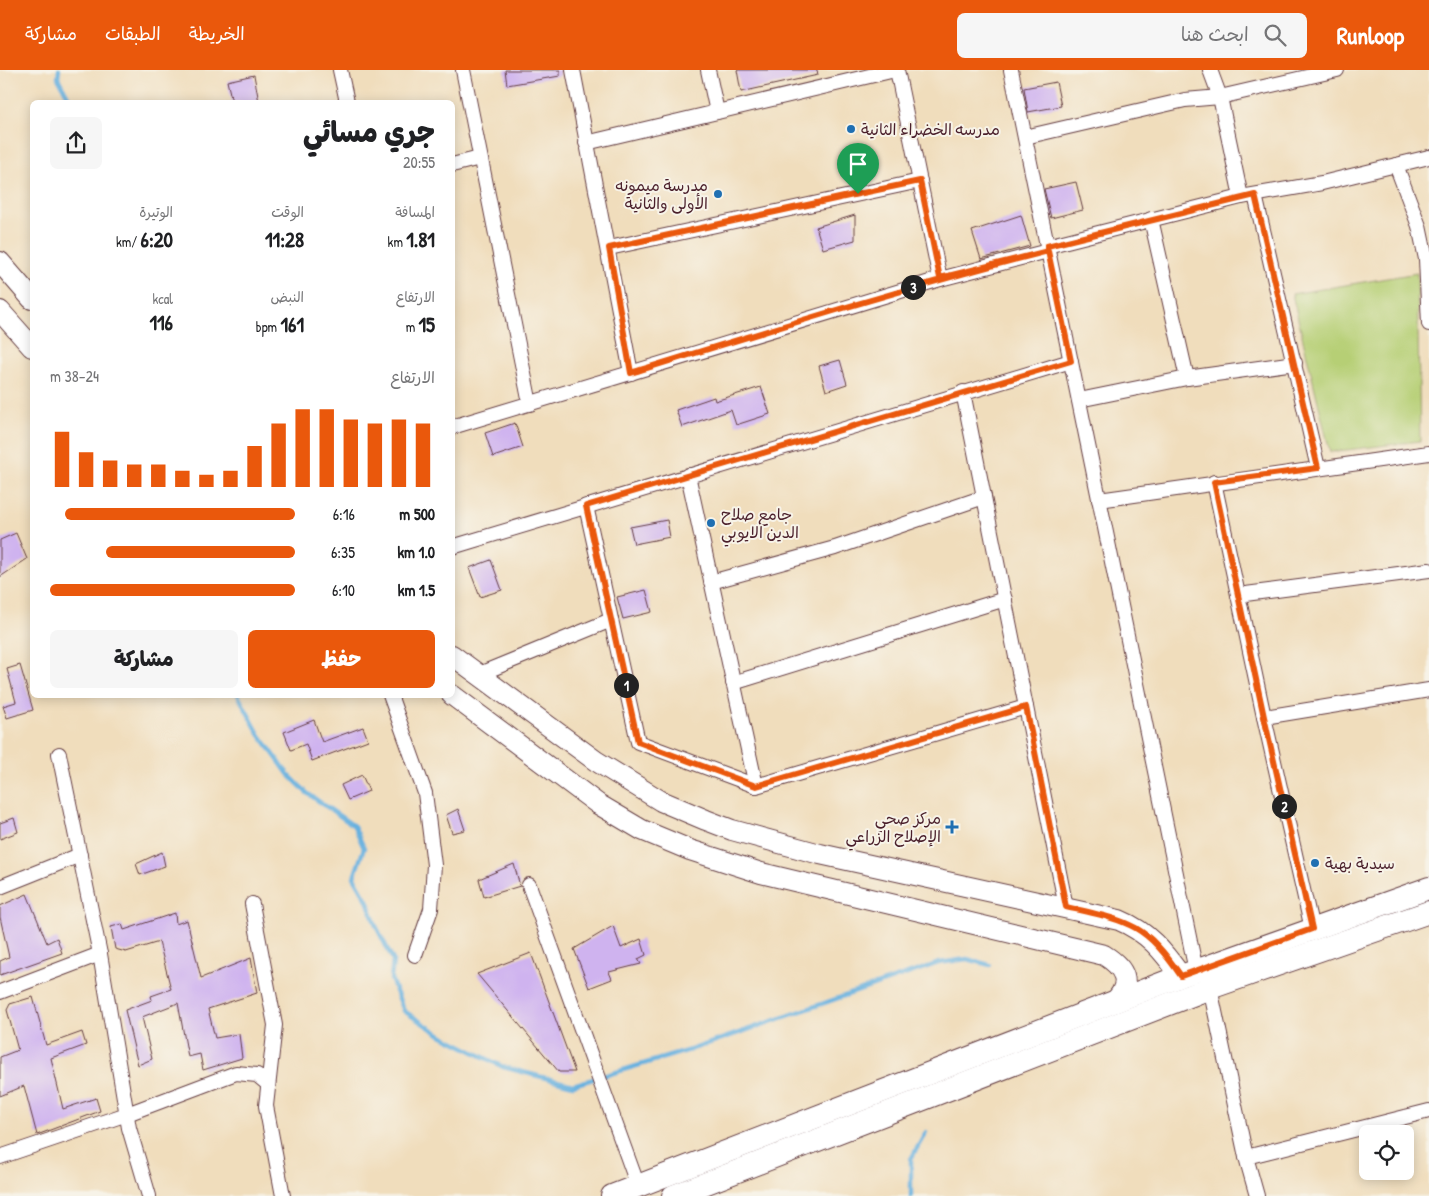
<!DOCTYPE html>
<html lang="ar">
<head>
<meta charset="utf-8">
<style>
  :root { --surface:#fff; --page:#f6f6f6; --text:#202124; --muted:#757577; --accent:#ea580c }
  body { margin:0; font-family:"Patrick Hand","Playpen Sans Arabic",sans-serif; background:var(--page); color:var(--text); direction:rtl; height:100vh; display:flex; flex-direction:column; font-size:19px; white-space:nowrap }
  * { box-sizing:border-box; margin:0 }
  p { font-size:16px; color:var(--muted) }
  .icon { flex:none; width:28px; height:28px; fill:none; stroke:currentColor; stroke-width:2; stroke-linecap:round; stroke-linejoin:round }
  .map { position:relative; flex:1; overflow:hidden; direction:ltr }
  .panel { position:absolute; left:30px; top:30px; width:425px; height:598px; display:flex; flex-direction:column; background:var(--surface); border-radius:8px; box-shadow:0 2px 12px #0003; direction:rtl }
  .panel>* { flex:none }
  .controls { position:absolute; left:1359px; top:1055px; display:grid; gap:10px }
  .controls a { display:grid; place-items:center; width:55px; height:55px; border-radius:8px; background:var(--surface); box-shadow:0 2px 12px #0003; font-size:25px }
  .pin { position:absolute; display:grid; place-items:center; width:42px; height:42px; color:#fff; margin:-51px -21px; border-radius:50% 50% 50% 0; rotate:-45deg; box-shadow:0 0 5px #0007 }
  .pin .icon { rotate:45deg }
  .km { position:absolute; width:25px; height:25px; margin:-12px; border-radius:50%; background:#222; color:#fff; font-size:14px; line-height:25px; text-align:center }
  .round { display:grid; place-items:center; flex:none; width:52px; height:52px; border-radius:8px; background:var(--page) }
  .head { display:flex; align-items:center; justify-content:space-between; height:85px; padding:0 20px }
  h1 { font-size:28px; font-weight:800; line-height:38px }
  .metrics { display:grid; grid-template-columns:repeat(3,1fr); gap:8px; height:85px; padding:5px 20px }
  .metrics div { display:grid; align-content:center }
  .metrics b { font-size:21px; font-weight:800 }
  .metrics small { font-size:14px; font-weight:400 }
  .metrics p { font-size:14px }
  .chart { height:140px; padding:10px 20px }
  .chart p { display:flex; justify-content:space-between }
  .chart svg { width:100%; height:90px; margin-top:5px; stroke:var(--accent); stroke-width:6 }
  .primary-button { display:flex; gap:10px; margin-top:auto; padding:10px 20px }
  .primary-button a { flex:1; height:58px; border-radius:8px; background:var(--accent); color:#fff; font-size:20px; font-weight:800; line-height:58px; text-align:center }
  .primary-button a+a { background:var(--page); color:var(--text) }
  ul { padding:0 20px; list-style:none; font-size:16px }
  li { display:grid; grid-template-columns:80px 60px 1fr; align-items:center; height:38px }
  li i { height:12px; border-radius:6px; background:var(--accent) }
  header { display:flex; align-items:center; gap:30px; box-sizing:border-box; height:70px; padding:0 25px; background:var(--accent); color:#fff }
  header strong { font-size:24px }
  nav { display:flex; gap:28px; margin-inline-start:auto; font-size:18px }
  .search { width:350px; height:45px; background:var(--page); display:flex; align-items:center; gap:12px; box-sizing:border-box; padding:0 18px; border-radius:8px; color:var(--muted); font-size:19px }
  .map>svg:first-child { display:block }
</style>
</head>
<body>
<header>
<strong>Runloop</strong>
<div class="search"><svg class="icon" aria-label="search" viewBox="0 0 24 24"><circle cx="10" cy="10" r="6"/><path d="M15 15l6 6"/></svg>ابحث هنا</div>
<nav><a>الخريطة</a><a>الطبقات</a><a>مشاركة</a></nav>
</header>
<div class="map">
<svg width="1429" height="1126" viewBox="0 0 1429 1126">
  <rect width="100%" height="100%" fill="#f7f3e8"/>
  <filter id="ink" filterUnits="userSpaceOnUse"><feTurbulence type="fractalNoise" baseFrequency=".02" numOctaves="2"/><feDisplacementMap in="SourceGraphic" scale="10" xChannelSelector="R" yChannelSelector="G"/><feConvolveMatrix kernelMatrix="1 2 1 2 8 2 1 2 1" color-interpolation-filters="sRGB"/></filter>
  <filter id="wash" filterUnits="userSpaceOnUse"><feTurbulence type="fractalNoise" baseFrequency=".0096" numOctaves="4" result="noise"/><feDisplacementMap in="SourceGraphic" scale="20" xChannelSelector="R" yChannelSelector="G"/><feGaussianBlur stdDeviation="1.12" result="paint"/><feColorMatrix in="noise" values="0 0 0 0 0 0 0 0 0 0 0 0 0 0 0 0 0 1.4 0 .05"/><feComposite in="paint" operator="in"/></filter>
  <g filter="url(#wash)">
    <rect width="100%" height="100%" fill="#f0ddbc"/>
    <!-- green -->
    <polygon fill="#b6cf74" stroke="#807750" points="1417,203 1420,371 1330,382 1292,224"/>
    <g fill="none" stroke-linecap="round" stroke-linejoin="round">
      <!-- stream -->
      <g stroke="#67b1df" stroke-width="4.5">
        <polyline points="59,0 58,8 71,32"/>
        <polyline points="238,625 259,664 288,704 307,723 354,756 364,778 354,807 367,830 376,856 393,890 391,909 404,941 441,965 503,997 573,1015 690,980 939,893 967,889 990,895"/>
        <polyline points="911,1126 911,1089 926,1062"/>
      </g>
    </g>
    <g id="blocks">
      <!-- building -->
      <g fill="#cfb3ef">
        <polygon points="505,0 560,0 560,6 507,15"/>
        <polygon points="737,0 817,0 818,5 741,22"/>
        <polygon points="254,5 259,32 232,32 227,11"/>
        <polygon points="1056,12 1061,36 1028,42 1024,18"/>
        <polygon points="1076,112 1083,140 1051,148 1044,119"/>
        <polygon points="855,145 855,170 823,179 816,157"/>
        <polygon points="1021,145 1030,176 981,189 972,161"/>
        <polygon points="840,290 847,314 826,321 819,296"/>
        <polygon points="761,317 770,344 736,355 731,340 682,357 676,340 714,327 715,331"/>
        <polygon points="515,353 523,377 493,387 485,363"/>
        <polygon points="667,450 670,467 634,474 630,457"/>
        <polygon points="16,463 27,489 0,507 0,470"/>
        <polygon points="491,490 502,520 480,527 469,498"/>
        <polygon points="646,520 652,542 623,549 617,527"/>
        <polygon points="20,595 33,640 7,648 3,636 16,632 7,599"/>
        <polygon points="314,650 322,672 363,657 368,670 312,691 306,674 291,680 284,662"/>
        <polygon points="362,705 369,721 348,730 341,715"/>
        <polygon points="458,739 465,760 452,763 446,745"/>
        <polygon points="14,748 18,762 0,769 0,753"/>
        <polygon points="162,782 165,796 140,805 136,794"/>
        <polygon points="514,794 520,816 484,827 479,809"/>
        <polygon points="27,824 47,873 57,868 62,883 0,905 0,891 9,887 0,847 0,836"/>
        <polygon points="175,843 176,854 187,850 201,908 251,888 257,923 208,939 215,968 239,964 242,988 203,1000 200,984 188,987 178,933 142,947 152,989 138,995 125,940 152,930 151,926 171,919 159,872 126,882 115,879 111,857 122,854 124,860"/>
        <polygon points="613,856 621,878 641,869 646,885 638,889 641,894 609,902 612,909 589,918 574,879"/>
        <polygon points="531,883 575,1002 559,1002 477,904"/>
        <polygon points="33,927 46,975 82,962 86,975 51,988 63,1039 96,1028 100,1041 37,1065 24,1016 0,1026 0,987 18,980 7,940 10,934"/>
      </g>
    </g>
  </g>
  <g filter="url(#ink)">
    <use href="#blocks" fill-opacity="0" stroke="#633c41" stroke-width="1"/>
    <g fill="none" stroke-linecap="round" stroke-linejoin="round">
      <!-- street casing -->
      <g stroke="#633c41" stroke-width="16">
        <g id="street">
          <polyline points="340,0 347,32"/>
          <polyline points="463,0 530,334"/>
          <polyline points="573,0 631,303"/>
          <polyline points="708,0 717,42"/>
          <polyline points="897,0 940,209"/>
          <polyline points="1011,0 1196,901"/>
          <polyline points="1210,0 1220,27 1241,127"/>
          <polyline points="1025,67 1185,30 1220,27 1337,0"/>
          <polyline points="586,73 895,0"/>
          <polyline points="452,95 480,88"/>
          <polyline points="1396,95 1419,156 1426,189 1429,254"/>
          <polyline points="1255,125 1318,398"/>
          <polyline points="1151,149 1187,308"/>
          <polyline points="1047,176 1241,127 1322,113 1429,87"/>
          <polyline points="609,178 920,111"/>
          <polyline points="963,322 1066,837"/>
          <polyline points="1079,330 1187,308 1295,293"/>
          <polyline points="452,357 940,209 1048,181"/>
          <polyline points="688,405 756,716"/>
          <polyline points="1214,412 1264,647 1312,859"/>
          <polyline points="1099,430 1429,383"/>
          <polyline points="586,436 638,672 756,716 1026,637"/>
          <polyline points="452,477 1071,291"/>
          <polyline points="711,512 835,478 984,427"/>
          <polyline points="1238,525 1429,500"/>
          <polyline points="477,605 611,550"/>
          <polyline points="733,613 1005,529"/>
          <polyline points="390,625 425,723 434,795 431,839 415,885"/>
          <polyline points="1264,647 1429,620"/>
          <polyline points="59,684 100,884 129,1058 149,1126"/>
          <polyline points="529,815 638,1116"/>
          <polyline points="0,817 80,785"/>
          <polyline points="252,834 275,955 266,1036 283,1126"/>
          <polyline points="1210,918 1246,1087 1257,1126"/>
          <polyline points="0,922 100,884"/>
          <polyline points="0,1087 127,1044 236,1003 257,1005 268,1014"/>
          <polyline points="1246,1087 1429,1041"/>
        </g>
      </g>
      <!-- secondary casing -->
      <g stroke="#633c41" stroke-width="22">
        <g id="secondary">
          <polyline points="0,192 32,229"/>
          <polyline points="0,241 32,277"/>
          <path d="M452,585L596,691L661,731L706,750L732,760L820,784L1119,850C1148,862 1163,881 1181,906"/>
          <path d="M452,625L598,734L642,760L690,780L761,803L1104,885C1125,898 1133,913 1114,932"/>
        </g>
      </g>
      <!-- primary casing -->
      <g stroke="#633c41" stroke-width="24">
        <g id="primary">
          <polyline points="612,1126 1181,906 1429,818"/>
          <polyline points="673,1126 1210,918 1429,842"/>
        </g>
      </g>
      <!-- street -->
      <use href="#street" stroke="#fff" stroke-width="14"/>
      <!-- secondary -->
      <use href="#secondary" stroke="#fff" stroke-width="20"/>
      <!-- primary -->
      <use href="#primary" stroke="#fff" stroke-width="22"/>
    </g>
  </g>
  <g fill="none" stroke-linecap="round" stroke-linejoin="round" filter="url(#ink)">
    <!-- route casing -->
    <g stroke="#fff" stroke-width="10">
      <path id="route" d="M858,124L920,111L940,208L1048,181L1071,291L586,436L638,672L756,716L1026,637L1066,837C1128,851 1144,852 1181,906L1312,859L1264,647L1214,412L1318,398L1255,125L1047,176L1048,181C908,217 770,260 631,303L609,178L858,124"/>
    </g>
    <!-- route -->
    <use href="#route" stroke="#ea580c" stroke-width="6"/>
  </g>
  <!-- markers -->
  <g fill="#1f6fb2" stroke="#f7f3e8" stroke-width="2">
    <circle cx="851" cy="59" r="5"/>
    <circle cx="718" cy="124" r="5"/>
    <circle cx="711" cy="453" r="5"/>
    <path d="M949.5 749.5h5v5h5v5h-5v5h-5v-5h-5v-5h5z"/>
    <circle cx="1315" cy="793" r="5"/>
  </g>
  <g text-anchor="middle" stroke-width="4" stroke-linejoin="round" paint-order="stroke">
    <!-- poi labels -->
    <g font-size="16" fill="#4a1f2b" stroke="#f7f3e8" text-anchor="start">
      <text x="861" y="65">مدرسه الخضراء الثانية</text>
      <text x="708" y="121" text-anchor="end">مدرسة ميمونه<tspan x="708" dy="18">الأولى والثانية</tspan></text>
      <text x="721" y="450">جامع صلاح<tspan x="721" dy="18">الدين الايوبي</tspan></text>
      <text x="941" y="754" text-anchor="end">مركز صحي<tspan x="941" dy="18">الإصلاح الزراعي</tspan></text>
      <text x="1325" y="799">سيدية بهية</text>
    </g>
  </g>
</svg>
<div class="controls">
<a><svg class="icon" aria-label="locate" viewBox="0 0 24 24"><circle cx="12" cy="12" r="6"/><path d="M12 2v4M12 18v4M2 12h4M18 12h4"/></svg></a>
</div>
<div class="pin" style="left:858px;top:124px;background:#1e9e55"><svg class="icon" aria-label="arrive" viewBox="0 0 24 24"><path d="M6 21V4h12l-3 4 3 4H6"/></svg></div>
<b class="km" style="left:626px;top:615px">1</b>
<b class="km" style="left:1284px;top:736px">2</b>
<b class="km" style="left:913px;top:217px">3</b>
<section class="panel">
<div class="head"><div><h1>جري مسائي</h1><p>20:55</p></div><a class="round"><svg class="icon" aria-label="share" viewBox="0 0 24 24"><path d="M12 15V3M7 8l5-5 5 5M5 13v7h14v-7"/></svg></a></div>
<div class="metrics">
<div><p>المسافة</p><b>1.81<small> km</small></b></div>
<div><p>الوقت</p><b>11:28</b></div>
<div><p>الوتيرة</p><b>6:20<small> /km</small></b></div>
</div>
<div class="metrics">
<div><p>الارتفاع</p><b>15<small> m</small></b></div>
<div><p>النبض</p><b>161<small> bpm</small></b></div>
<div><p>kcal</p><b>116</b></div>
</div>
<div class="chart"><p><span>الارتفاع</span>24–38 m</p>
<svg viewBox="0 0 160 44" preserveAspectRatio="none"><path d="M5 44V17M15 44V27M25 44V31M35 44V33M45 44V33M55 44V36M65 44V38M75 44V36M85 44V24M95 44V13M105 44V6M115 44V6M125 44V11M135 44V13M145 44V11M155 44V13"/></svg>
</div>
<ul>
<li><b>500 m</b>6:16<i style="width:94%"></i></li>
<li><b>1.0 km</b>6:35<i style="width:77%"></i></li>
<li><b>1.5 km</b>6:10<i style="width:100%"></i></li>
</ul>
<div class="primary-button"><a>حفظ</a><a>مشاركة</a></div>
</section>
</div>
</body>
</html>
